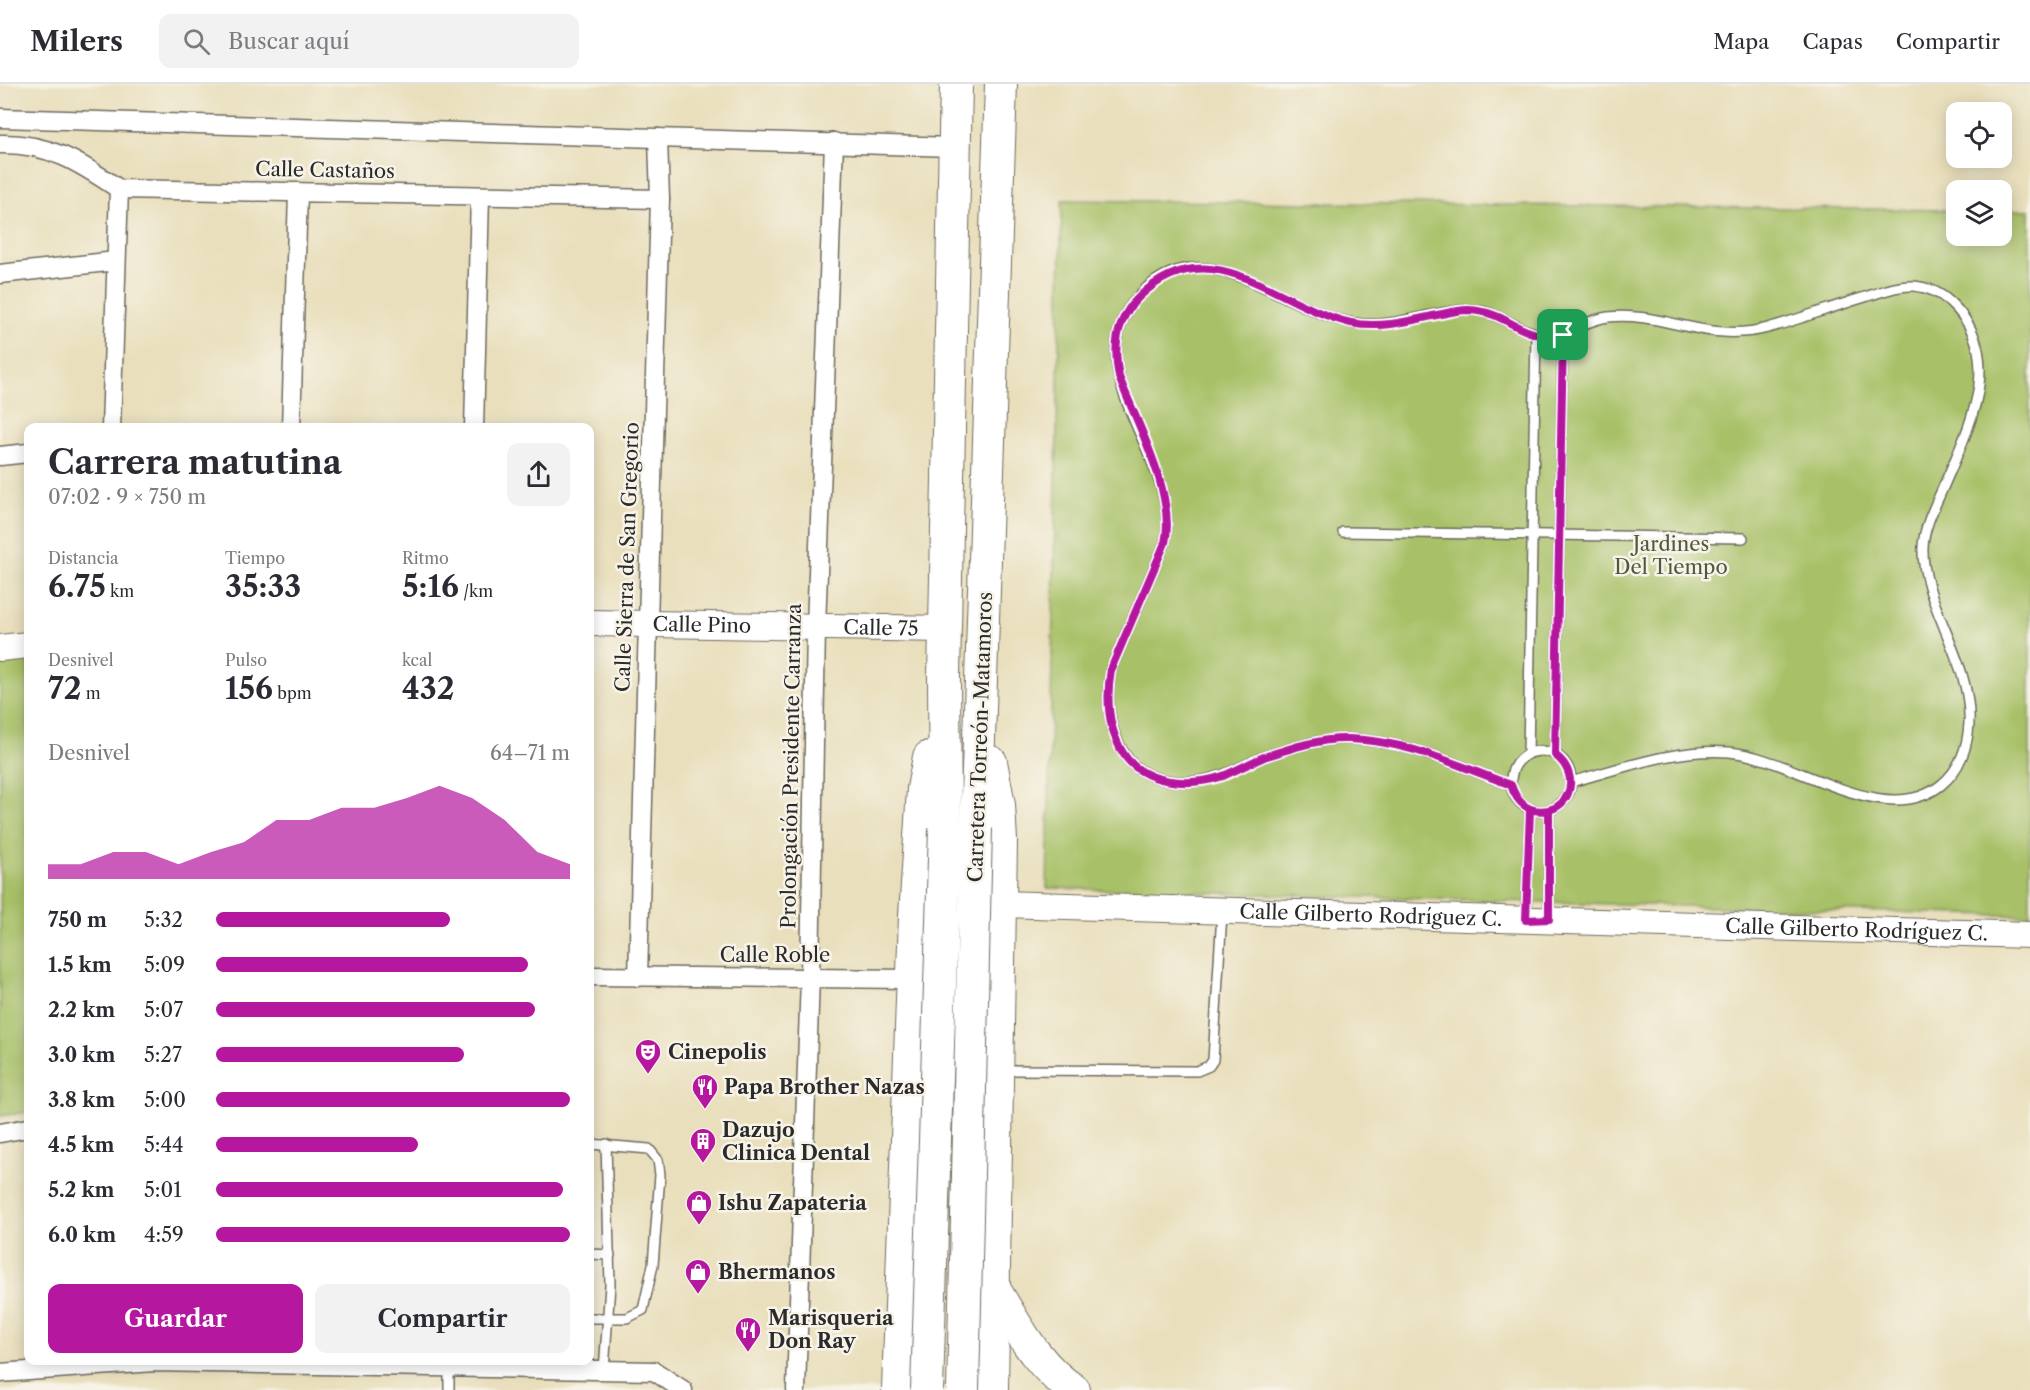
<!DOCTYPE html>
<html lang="es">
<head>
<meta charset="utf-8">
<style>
  :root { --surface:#fff; --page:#f2f2f3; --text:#2b2b33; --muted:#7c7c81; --line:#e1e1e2; --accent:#b5179e }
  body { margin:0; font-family:"Libre Caslon Text",serif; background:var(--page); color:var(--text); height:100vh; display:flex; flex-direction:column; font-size:22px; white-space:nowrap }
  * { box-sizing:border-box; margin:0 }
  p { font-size:20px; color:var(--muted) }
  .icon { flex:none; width:33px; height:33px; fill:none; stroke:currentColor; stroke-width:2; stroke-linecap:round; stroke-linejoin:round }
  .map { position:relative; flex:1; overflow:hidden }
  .panel { position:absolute; left:24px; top:339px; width:570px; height:942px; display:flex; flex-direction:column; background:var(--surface); border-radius:12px; box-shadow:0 3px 15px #0003 }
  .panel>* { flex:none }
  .fabs { position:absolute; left:1946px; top:18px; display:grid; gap:12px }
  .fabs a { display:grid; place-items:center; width:66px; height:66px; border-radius:12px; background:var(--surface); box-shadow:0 3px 15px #0003; font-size:30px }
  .pin { position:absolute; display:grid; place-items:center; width:51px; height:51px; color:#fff; margin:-26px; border-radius:12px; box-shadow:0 3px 9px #0006 }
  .round { display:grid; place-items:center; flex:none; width:63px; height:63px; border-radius:12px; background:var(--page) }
  .overview { display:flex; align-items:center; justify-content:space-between; height:102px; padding:0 24px }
  h1 { font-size:33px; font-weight:700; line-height:45px }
  .figures { display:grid; grid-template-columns:repeat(3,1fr); gap:9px; height:102px; padding:6px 24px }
  .figures div { display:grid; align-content:center }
  .figures b { font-size:30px; font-weight:700 }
  .figures small { font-size:16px; font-weight:400 }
  .figures p { font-size:16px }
  .chart { height:168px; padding:12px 24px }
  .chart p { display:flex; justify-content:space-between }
  .chart svg { width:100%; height:108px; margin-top:6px; fill:var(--accent); opacity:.7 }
  .button { display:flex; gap:12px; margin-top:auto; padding:12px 24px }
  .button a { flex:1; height:69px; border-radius:12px; background:var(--accent); color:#fff; font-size:24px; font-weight:700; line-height:69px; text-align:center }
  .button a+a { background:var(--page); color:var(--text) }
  ul { padding:0 24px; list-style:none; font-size:20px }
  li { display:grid; grid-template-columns:96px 72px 1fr; align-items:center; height:45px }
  li i { height:15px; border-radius:8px; background:var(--accent) }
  header { display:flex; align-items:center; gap:36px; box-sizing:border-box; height:84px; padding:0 30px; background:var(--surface); border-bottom:2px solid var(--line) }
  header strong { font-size:28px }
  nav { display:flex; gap:33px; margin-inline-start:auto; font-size:21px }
  .search { width:420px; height:54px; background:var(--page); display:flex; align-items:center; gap:15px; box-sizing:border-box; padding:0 21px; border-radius:12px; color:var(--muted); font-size:22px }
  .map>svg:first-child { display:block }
</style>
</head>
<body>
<header>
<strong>Milers</strong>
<div class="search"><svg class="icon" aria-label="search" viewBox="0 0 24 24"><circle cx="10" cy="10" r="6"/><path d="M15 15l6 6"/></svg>Buscar aquí</div>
<nav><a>Mapa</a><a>Capas</a><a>Compartir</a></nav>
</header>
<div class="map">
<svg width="2030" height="1306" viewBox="0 0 2030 1306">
  <rect width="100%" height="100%" fill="#f7f3e8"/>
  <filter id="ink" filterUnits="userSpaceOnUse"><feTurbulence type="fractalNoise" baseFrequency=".0167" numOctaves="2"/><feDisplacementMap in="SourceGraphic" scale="12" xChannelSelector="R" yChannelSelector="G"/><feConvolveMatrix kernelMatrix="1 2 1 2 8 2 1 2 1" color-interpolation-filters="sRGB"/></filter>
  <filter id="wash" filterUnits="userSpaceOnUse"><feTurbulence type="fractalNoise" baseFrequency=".008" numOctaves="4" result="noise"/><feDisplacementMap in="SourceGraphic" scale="24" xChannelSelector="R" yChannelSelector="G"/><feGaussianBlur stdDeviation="1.35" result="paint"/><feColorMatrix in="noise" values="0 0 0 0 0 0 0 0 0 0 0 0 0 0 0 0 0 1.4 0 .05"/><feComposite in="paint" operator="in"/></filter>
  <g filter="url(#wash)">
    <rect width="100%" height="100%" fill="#e9dfbc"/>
    <!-- green -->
    <g fill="#a8c167" stroke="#6a7649" stroke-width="1.5">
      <polygon points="1062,116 1956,126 1956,152 2001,152 2001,126 2030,126 2030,832 1047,804"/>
      <polygon points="28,571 28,1028 0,1032 0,575"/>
    </g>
  </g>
  <g filter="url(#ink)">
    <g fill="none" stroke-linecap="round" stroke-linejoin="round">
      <!-- lane casing -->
      <g stroke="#6e6a5e" stroke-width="12">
        <g id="lane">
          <polyline points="1343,448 1743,454"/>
          <circle cx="1541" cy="697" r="30"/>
          <polyline points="1528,670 1536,250"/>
          <polyline points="1555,671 1563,251"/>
          <path d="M1511,701C1459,682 1405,656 1349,655C1321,654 1291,664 1264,673C1250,678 1237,686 1223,691C1190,703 1143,701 1124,669C1108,644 1106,614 1111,585L1165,459C1183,379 1076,293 1133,219C1199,134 1281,228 1354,239C1392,245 1427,228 1465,226C1497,224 1513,246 1540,250C1566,254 1583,236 1608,233C1664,227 1707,260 1768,244C1800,235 1832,223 1865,213C1881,208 1897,201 1914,202C1927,203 1940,209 1950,218C2009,272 1967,347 1942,406C1934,424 1924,443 1923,463C1921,519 1972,577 1969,639C1968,662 1960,686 1941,701C1884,747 1793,673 1729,668C1675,664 1622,684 1571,698"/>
          <polyline points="1549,726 1549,835"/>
          <polyline points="1526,834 1530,725"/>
          <polyline points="1003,986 1197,987 1209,982 1213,976 1222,829"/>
          <polyline points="590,1060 649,1065 658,1076 660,1091 653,1181 643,1226 627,1234 590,1234"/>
          <polyline points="590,1170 610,1171"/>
          <polyline points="604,1286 610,1201 606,1060"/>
          <polyline points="449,1306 449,1281"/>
        </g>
      </g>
      <!-- street casing -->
      <g stroke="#6e6a5e" stroke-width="21">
        <g id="street">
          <polyline points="0,34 954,63"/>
          <path d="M0,60C49,59 79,78 119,105L660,115"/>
          <polyline points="0,190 116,177"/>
          <polyline points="111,344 119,105"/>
          <polyline points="291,344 298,108"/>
          <polyline points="474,344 480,112"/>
          <polyline points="0,372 28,369"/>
          <polyline points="590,892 911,895"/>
          <polyline points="638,893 660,115 658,54"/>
          <polyline points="0,1049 28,1044"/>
          <polyline points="0,1289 154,1278 654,1287 683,1306"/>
          <polyline points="796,1306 810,893 816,543 834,58"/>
        </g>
      </g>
      <!-- secondary casing -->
      <g stroke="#6e6a5e" stroke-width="28">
        <g id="secondary">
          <path id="s1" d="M590,539L945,545"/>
          <polyline points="0,564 28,561"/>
          <path id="s2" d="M1001,820L2030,851"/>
        </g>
      </g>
      <!-- highway casing -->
      <g stroke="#6e6a5e" stroke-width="34">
        <g id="highway">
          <polyline points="991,678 999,721 1001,757 992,1306"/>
          <polyline points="945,744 944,593 956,0"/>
          <polyline points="976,744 1001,0"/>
          <path d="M996,1208C1019,1245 1037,1282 1074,1306"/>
          <polyline points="898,1306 915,832 923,705 929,673"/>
        </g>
      </g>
      <!-- lane -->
      <use href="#lane" stroke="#fff" stroke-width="9"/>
      <!-- street -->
      <use href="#street" stroke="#fff" stroke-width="18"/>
      <!-- secondary -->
      <use href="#secondary" stroke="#fff" stroke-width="26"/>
      <!-- highway -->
      <use href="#highway" stroke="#fff" stroke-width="32"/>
      <!-- highway-bridge casing -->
      <g stroke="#6e6a5e" stroke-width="34" stroke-linecap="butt">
        <g id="highway-bridge">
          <polyline points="927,1306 945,744"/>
          <polyline points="963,1306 976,744"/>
        </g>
      </g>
      <!-- highway-bridge -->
      <use href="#highway-bridge" stroke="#fff" stroke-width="32"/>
    </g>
  </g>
  <g fill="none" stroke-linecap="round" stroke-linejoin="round" filter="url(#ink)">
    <!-- route casing -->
    <g stroke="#fff" stroke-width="12">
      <path id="route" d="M1563,251C1555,251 1544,252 1536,250C1509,243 1503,228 1468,226C1458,226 1447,229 1437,231C1410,237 1379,245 1351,239C1276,222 1211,143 1139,213C1116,235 1113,264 1119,293C1137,340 1176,410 1165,459L1111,585C1106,614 1108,644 1123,669C1143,701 1190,703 1223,692C1237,686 1250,679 1264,673C1291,664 1321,654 1349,655C1405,656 1459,682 1511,701C1517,719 1529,730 1549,726V835L1526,836L1530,725C1567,736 1585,693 1555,671L1563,251"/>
    </g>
    <!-- route -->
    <use href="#route" stroke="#b5179e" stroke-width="8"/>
  </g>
  <!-- icons -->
  <defs>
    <g id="theatre-pin" transform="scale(1.35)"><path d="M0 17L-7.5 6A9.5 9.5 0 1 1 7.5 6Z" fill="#b5179e" stroke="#f7f3e8"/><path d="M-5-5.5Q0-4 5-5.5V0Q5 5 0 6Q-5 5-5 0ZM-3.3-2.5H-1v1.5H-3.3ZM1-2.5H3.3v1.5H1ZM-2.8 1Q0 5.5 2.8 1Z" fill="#fff"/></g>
    <g id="restaurant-pin" transform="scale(1.35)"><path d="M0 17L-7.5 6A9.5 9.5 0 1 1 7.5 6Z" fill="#b5179e" stroke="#f7f3e8"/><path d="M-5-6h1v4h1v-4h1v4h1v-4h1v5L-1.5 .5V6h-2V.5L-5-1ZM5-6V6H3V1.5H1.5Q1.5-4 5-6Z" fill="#fff"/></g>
    <g id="building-pin" transform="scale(1.35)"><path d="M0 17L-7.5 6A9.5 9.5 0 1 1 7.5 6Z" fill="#b5179e" stroke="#f7f3e8"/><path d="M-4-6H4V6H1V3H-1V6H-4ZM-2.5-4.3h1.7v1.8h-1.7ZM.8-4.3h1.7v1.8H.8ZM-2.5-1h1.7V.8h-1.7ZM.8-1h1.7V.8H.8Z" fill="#fff"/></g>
    <g id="shop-pin" transform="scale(1.35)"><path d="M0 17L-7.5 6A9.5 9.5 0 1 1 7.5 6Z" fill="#b5179e" stroke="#f7f3e8"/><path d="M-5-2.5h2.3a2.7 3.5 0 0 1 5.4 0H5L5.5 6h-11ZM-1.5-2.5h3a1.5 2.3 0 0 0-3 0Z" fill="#fff"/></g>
  </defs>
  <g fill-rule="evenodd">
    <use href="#theatre-pin" x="648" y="968"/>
    <use href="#restaurant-pin" x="705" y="1003"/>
    <use href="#building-pin" x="703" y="1057"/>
    <use href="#shop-pin" x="699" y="1119"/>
    <use href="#shop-pin" x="698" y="1188"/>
    <use href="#restaurant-pin" x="748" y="1246"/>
  </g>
  <g text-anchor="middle" stroke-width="5" stroke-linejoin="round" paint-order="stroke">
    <!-- street labels -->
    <g font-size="20" fill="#2b2b2b" stroke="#f7f3e8">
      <text transform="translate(325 86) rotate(1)" y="7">Calle Castaños</text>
      <text transform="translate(627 473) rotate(-88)" y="7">Calle Sierra de San Gregorio</text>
      <text dy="7" stroke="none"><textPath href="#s1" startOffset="112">Calle Pino</textPath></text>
      <text dy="7" stroke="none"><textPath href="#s1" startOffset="291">Calle 75</textPath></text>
      <text transform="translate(980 653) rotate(-88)" y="7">Carretera Torreón-Matamoros</text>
      <text transform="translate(791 682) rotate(-89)" y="7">Prolongación Presidente Carranza</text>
      <text dy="7" stroke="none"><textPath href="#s2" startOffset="370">Calle Gilberto Rodríguez C.</textPath></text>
      <text dy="7" stroke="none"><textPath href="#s2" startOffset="856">Calle Gilberto Rodríguez C.</textPath></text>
      <text x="775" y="878">Calle Roble</text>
    </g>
    <!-- park labels -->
    <g font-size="20" fill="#50583d" stroke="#f7f3e8">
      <text x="1671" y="467">Jardines<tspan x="1671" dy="23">Del Tiempo</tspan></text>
    </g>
    <!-- poi labels -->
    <g font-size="20" font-weight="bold" fill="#2b2b2b" stroke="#f7f3e8" text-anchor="start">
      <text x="668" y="975">Cinepolis</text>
      <text x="724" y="1010">Papa Brother Nazas</text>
      <text x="722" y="1053">Dazujo<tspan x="722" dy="23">Clinica Dental</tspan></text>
      <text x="718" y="1126">Ishu Zapateria</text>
      <text x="718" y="1195">Bhermanos</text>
      <text x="768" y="1241">Marisqueria<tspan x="768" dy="23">Don Ray</tspan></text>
    </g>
  </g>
</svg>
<div class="fabs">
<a><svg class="icon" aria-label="locate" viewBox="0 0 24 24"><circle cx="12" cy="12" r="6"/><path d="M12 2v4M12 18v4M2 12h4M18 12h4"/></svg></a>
<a><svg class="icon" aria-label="layers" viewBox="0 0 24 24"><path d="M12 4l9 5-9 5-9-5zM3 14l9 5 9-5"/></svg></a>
</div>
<div class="pin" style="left:1563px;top:251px;background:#1e9e55"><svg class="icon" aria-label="arrive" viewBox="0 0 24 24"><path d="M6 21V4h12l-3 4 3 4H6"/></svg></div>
<section class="panel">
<div class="overview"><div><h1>Carrera matutina</h1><p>07:02 · 9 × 750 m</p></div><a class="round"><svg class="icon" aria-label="share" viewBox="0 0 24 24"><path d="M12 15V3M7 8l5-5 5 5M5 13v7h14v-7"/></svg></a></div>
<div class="figures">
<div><p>Distancia</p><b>6.75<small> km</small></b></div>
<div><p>Tiempo</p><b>35:33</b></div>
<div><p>Ritmo</p><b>5:16<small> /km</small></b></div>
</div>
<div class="figures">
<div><p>Desnivel</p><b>72<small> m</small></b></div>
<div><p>Pulso</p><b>156<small> bpm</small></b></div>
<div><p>kcal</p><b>432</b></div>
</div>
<div class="chart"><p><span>Desnivel</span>64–71 m</p>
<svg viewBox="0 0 160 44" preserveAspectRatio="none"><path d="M0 44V38L10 38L20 33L30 33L40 38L50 33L60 29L70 20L80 20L90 15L100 15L110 11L120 6L130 11L140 20L150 33L160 38V44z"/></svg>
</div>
<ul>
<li><b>750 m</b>5:32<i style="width:66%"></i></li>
<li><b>1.5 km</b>5:09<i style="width:88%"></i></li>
<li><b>2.2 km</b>5:07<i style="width:90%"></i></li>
<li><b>3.0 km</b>5:27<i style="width:70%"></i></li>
<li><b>3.8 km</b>5:00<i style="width:100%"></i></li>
<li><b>4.5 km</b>5:44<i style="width:57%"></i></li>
<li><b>5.2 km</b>5:01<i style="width:98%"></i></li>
<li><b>6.0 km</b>4:59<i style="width:100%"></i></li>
</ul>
<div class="button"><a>Guardar</a><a>Compartir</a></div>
</section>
</div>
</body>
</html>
